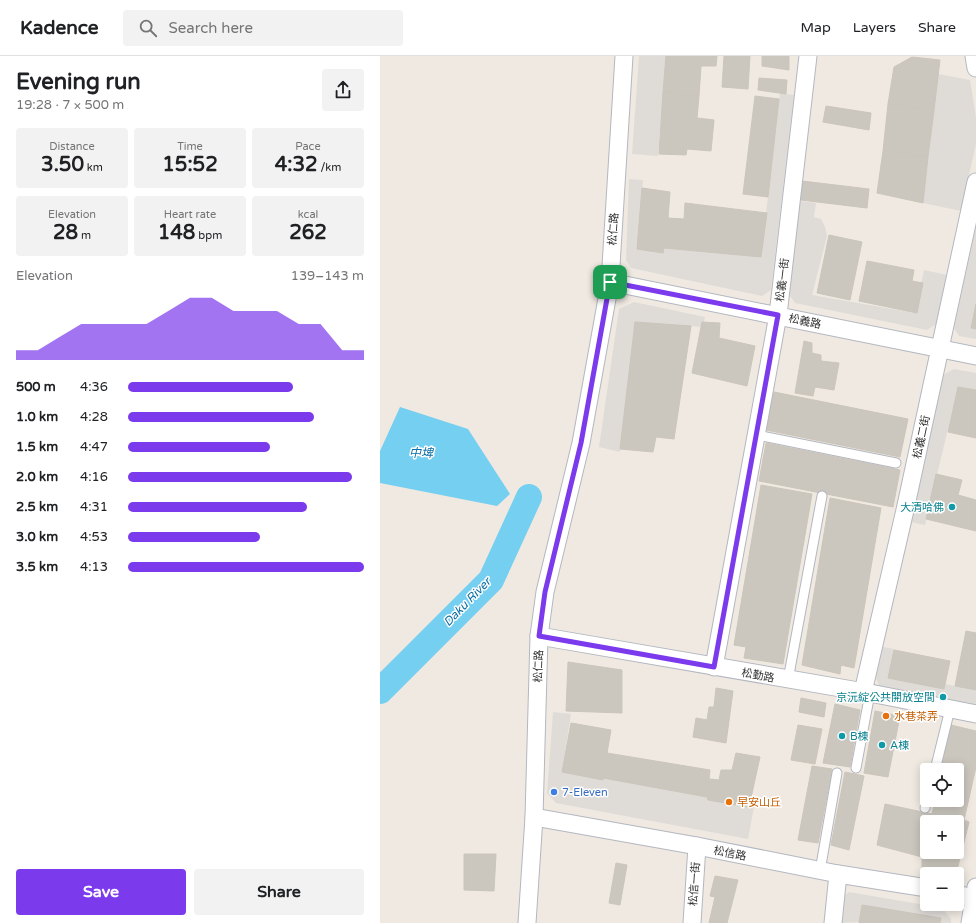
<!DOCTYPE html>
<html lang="en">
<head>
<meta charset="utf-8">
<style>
  :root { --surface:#fff; --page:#f2f2f2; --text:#202124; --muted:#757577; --line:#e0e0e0; --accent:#7c3aed }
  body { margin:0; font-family:"Varela Round","Noto Sans TC",sans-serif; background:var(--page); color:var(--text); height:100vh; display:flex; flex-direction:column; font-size:15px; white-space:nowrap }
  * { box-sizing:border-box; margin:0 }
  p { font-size:13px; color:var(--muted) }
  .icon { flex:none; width:22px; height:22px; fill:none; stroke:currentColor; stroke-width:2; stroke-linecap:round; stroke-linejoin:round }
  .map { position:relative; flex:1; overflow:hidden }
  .panel { display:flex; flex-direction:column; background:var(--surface); width:380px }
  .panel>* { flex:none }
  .buttons { position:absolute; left:540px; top:707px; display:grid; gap:8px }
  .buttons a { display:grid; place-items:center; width:44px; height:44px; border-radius:4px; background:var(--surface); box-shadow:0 2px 10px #0003; font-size:20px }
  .pin { position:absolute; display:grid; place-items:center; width:34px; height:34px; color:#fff; margin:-17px; border-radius:8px; box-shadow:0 2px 6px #0006 }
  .round { display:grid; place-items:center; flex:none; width:42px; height:42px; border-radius:4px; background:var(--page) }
  .headline { display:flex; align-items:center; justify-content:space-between; height:68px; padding:0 16px }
  h1 { font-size:22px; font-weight:700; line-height:30px }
  .metrics { display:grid; grid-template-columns:repeat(3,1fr); gap:6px; height:68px; padding:4px 16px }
  .metrics div { display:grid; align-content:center; border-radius:4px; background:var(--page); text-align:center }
  .metrics b { font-size:20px; font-weight:700 }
  .metrics small { font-size:11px; font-weight:400 }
  .metrics p { font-size:11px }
  .chart { height:112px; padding:8px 16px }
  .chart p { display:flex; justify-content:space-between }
  .chart svg { width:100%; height:72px; margin-top:4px; fill:var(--accent); opacity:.7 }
  .action { display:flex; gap:8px; margin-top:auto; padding:8px 16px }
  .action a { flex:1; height:46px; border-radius:4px; background:var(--accent); color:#fff; font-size:16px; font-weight:700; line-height:46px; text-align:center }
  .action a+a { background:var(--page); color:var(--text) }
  ul { padding:0 16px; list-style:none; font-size:13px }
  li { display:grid; grid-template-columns:64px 48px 1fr; align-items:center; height:30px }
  li i { height:10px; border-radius:5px; background:var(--accent) }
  header { display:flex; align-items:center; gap:24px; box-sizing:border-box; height:56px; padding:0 20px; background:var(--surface); border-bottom:1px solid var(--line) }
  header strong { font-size:19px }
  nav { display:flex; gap:22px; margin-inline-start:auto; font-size:14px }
  .search { width:280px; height:36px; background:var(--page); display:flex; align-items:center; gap:10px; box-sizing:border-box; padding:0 14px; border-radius:4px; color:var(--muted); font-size:15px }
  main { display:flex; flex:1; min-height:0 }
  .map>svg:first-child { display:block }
</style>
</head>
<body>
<header>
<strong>Kadence</strong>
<div class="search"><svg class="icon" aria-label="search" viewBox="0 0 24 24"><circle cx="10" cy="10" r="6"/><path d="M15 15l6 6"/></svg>Search here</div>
<nav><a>Map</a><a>Layers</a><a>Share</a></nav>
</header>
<main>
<section class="panel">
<div class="headline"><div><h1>Evening run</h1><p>19:28 · 7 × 500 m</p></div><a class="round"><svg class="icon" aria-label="share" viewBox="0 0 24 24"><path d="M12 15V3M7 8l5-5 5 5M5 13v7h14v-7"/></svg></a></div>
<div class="metrics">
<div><p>Distance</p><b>3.50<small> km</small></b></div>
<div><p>Time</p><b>15:52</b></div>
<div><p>Pace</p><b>4:32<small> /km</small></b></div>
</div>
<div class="metrics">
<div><p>Elevation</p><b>28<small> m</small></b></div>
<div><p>Heart rate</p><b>148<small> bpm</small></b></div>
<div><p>kcal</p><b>262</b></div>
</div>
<div class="chart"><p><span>Elevation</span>139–143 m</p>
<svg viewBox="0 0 160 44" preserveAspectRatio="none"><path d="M0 44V38L10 38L20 30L30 22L40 22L50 22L60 22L70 14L80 6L90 6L100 14L110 14L120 14L130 22L140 22L150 38L160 38V44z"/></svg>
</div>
<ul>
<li><b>500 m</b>4:36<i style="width:70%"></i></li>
<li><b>1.0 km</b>4:28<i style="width:79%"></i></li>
<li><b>1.5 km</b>4:47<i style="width:60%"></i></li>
<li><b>2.0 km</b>4:16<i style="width:95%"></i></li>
<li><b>2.5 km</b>4:31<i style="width:76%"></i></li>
<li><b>3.0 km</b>4:53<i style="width:56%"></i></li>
<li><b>3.5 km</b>4:13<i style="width:100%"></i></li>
</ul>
<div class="action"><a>Save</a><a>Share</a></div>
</section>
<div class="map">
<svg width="596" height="867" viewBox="0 0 596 867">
  <rect width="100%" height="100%" fill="#efe9e1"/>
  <!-- plaza -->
  <g fill="#dfdcd8">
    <polygon points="259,0 286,0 278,100 252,98"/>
    <polygon points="558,18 590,24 596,61 596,88 581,155 543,147"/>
    <polygon points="400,37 414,39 391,234 382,240 251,212 246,204 249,123 263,124 257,193 283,197 284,192 381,201"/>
    <polygon points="420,145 436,147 434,161 441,163 445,171 447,180 432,239 535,257 544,214 567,219 556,268 547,274 415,247 408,237"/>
    <polygon points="596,170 596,283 579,280 574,272"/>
    <polygon points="254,246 325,261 323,271 255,266 240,396 219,391 239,253"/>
    <polygon points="574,313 596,317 596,334 578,331 545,469 531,466 563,319"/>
    <polygon points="503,591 514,593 509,622 564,633 565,628 596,634 596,649 500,632 496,622"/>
    <polygon points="173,656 191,658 182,716 222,724 223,722 327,741 328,744 374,751 368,783 176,747 167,737"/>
    <polygon points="469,836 562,852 571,863 571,867 560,867 561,862 459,867 461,842"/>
  </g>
  <!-- water -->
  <polygon fill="#75cff0" points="20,351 88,373 130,438 117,450 0,427 0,395"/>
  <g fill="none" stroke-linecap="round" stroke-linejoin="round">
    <!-- river -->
    <polyline stroke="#75cff0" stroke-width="26" points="0,635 111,524 149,441"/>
  </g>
  <!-- building -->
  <g fill="#cbc7bf" stroke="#cbc5ba" fill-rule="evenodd">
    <polygon points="286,0 337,0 336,10 321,10 319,40 283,36"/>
    <polygon points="344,0 370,0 368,33 342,31"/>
    <polygon points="382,0 409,0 409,14 382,10"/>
    <polygon points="532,1 560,4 554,54 508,48 514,11"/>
    <polygon points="379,22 407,24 406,38 378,34"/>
    <polygon points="283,36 319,40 317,62 334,64 331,95 307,93 306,99 279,98"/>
    <polygon points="375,40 399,43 388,141 363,138"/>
    <polygon points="508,48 554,54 548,101 503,95"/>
    <polygon points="446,50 491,57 489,74 443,66"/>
    <polygon points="503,95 548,101 543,147 497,137"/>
    <polygon points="422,125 489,133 487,152 421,144"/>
    <polygon points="262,132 290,136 288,162 304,163 305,147 387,157 381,201 284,192 283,197 257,193"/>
    <polygon points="449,179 482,186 470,244 437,237"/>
    <polygon points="487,205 534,214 532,225 543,227 537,257 479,245"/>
    <polygon points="596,248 596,273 591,272"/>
    <polygon points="255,266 311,270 294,383 276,381 273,396 240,393"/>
    <polygon points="322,266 340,267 339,282 375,290 367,330 312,317"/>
    <polygon points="424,285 432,287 432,297 441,299 441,305 459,307 454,334 435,331 433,340 415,337"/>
    <polygon points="578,331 596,334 596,382 568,376"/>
    <polygon points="394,336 528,363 520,401 386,374"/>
    <polygon points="386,387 520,414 513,451 379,425"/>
    <polygon points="556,418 582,424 578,439 596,444 596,475 546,463"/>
    <polygon points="381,429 432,438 403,608 364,602 366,591 354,589"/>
    <polygon points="450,442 501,452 474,612 461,609 460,618 422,609"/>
    <polygon points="586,575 596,577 596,634 575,630"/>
    <polygon points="514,594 570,605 564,633 508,622"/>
    <polygon points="188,606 242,614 242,657 186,655"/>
    <polygon points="336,632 353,635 346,687 313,681 316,662 327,664 329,651 334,651"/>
    <polygon points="421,642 446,647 444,661 419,656"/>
    <polygon points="455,648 480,654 470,711 443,707"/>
    <polygon points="495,655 520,660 508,721 484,717"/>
    <polygon points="191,667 231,674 227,697 330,714 329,723 339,724 341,714 352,714 356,697 380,701 369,751 328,744 327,741 223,722 223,724 182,716"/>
    <polygon points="418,669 442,673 435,708 411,704"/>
    <path d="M571,669L596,675V711L584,764L589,766L577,814L572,818H560L542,812V801L497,789L505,748L552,758L555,744H577V714H561ZM547,766H577V796H547Z"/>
    <polygon points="432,710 452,713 438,787 418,784"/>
    <polygon points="465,716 484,720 469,794 451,789"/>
    <polygon points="84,798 116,798 114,835 84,834"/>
    <polygon points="236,807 247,809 240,849 229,847"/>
    <polygon points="335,820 358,824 347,867 329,867 335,841 330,840"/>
    <polygon points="482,849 561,862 560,867 479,867"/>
  </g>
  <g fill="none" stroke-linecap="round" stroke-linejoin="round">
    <!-- service casing -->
    <g stroke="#b4b7c1" stroke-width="11">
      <g id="service">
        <polyline points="377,379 516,407"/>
        <polyline points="408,624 442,440"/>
        <polyline points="476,712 490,637"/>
        <polyline points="555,714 570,653"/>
        <polyline points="545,752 547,744"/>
        <polyline points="440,815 457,717"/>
      </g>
    </g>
    <!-- minor casing -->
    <g stroke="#b4b7c1" stroke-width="19">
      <g id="minor">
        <polyline points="594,0 596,12"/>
        <polyline points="230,226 596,300"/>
        <polyline points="159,580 490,637 596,658"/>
        <polyline points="334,611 398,259 428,0"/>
        <polyline points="483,636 525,454 596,126"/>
        <polyline points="154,761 317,790 458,818 547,832"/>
        <polyline points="577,838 596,843"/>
        <polyline points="147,867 154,761 159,580 165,536 201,387 230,226 244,0"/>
        <polyline points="312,867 317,790"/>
        <polyline points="453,867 458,818"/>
        <polyline points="590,867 596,831"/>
      </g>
    </g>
    <!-- service -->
    <use href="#service" stroke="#fff" stroke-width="9"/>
    <!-- minor -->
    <use href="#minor" stroke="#fff" stroke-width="17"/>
  </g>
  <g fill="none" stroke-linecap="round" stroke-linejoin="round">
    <!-- route casing -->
    <g stroke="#fff" stroke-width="8">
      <polygon id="route" points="230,226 398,259 334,611 159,580 165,536 201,387"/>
    </g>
    <!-- route -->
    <use href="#route" stroke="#7c3aed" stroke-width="5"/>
  </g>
  <!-- markers -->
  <g fill="#0f9aa8" stroke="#fff" stroke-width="1.5">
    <circle cx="572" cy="451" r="4"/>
    <circle cx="563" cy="641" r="4"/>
    <circle cx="462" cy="680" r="4"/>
    <circle cx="502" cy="689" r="4"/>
  </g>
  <g fill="#e8710a" stroke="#fff" stroke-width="1.5">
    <circle cx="506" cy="660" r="4"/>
    <circle cx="349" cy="746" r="4"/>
  </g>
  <circle fill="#3f7fe0" stroke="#fff" stroke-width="1.5" cx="174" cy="736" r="4"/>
  <g text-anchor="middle" stroke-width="3" stroke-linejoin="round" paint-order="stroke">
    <!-- street labels -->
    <g font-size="11" fill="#2e2e2e" stroke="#fff">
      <text transform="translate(233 173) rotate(-86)" y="4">松仁路</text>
      <text transform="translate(402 224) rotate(-83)" y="4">松義一街</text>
      <text transform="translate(425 265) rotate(12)" y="4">松義路</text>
      <text transform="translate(541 381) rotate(-78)" y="4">松義二街</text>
      <text transform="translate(158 610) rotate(-88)" y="4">松仁路</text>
      <text transform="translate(378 619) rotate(10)" y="4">松勤路</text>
      <text transform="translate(350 797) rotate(11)" y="4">松信路</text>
      <text transform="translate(314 828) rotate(-86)" y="4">松信一街</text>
    </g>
    <!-- culture labels -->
    <g font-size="11" fill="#0d838f" stroke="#fff" text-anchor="end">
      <text x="564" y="455">大清哈佛</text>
      <text x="555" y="645">京沅綻公共開放空間</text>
      <text x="470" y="684" text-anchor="start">B棟</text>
      <text x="510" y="693" text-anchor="start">A棟</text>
    </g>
    <!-- food labels -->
    <g font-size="11" fill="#c56008" stroke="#fff" text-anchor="start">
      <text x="514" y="664">水巷茶弄</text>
      <text x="357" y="750">早安山丘</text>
    </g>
    <!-- shop labels -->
    <g font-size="11" fill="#366cbe" stroke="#fff" text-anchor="start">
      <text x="182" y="740">7-Eleven</text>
    </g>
    <!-- water labels -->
    <g font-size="12" font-style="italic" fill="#0d6fa3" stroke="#fff">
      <text x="41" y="401">中埤</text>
      <text transform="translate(87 546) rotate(-46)" y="4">Daku River</text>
    </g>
  </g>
</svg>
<div class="buttons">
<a><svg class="icon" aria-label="locate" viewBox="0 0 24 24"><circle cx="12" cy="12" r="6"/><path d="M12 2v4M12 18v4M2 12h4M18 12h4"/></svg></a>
<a>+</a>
<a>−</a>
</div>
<div class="pin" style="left:230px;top:226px;background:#1e9e55"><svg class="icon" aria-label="arrive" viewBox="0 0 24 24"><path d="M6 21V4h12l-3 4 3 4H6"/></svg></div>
</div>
</main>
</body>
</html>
